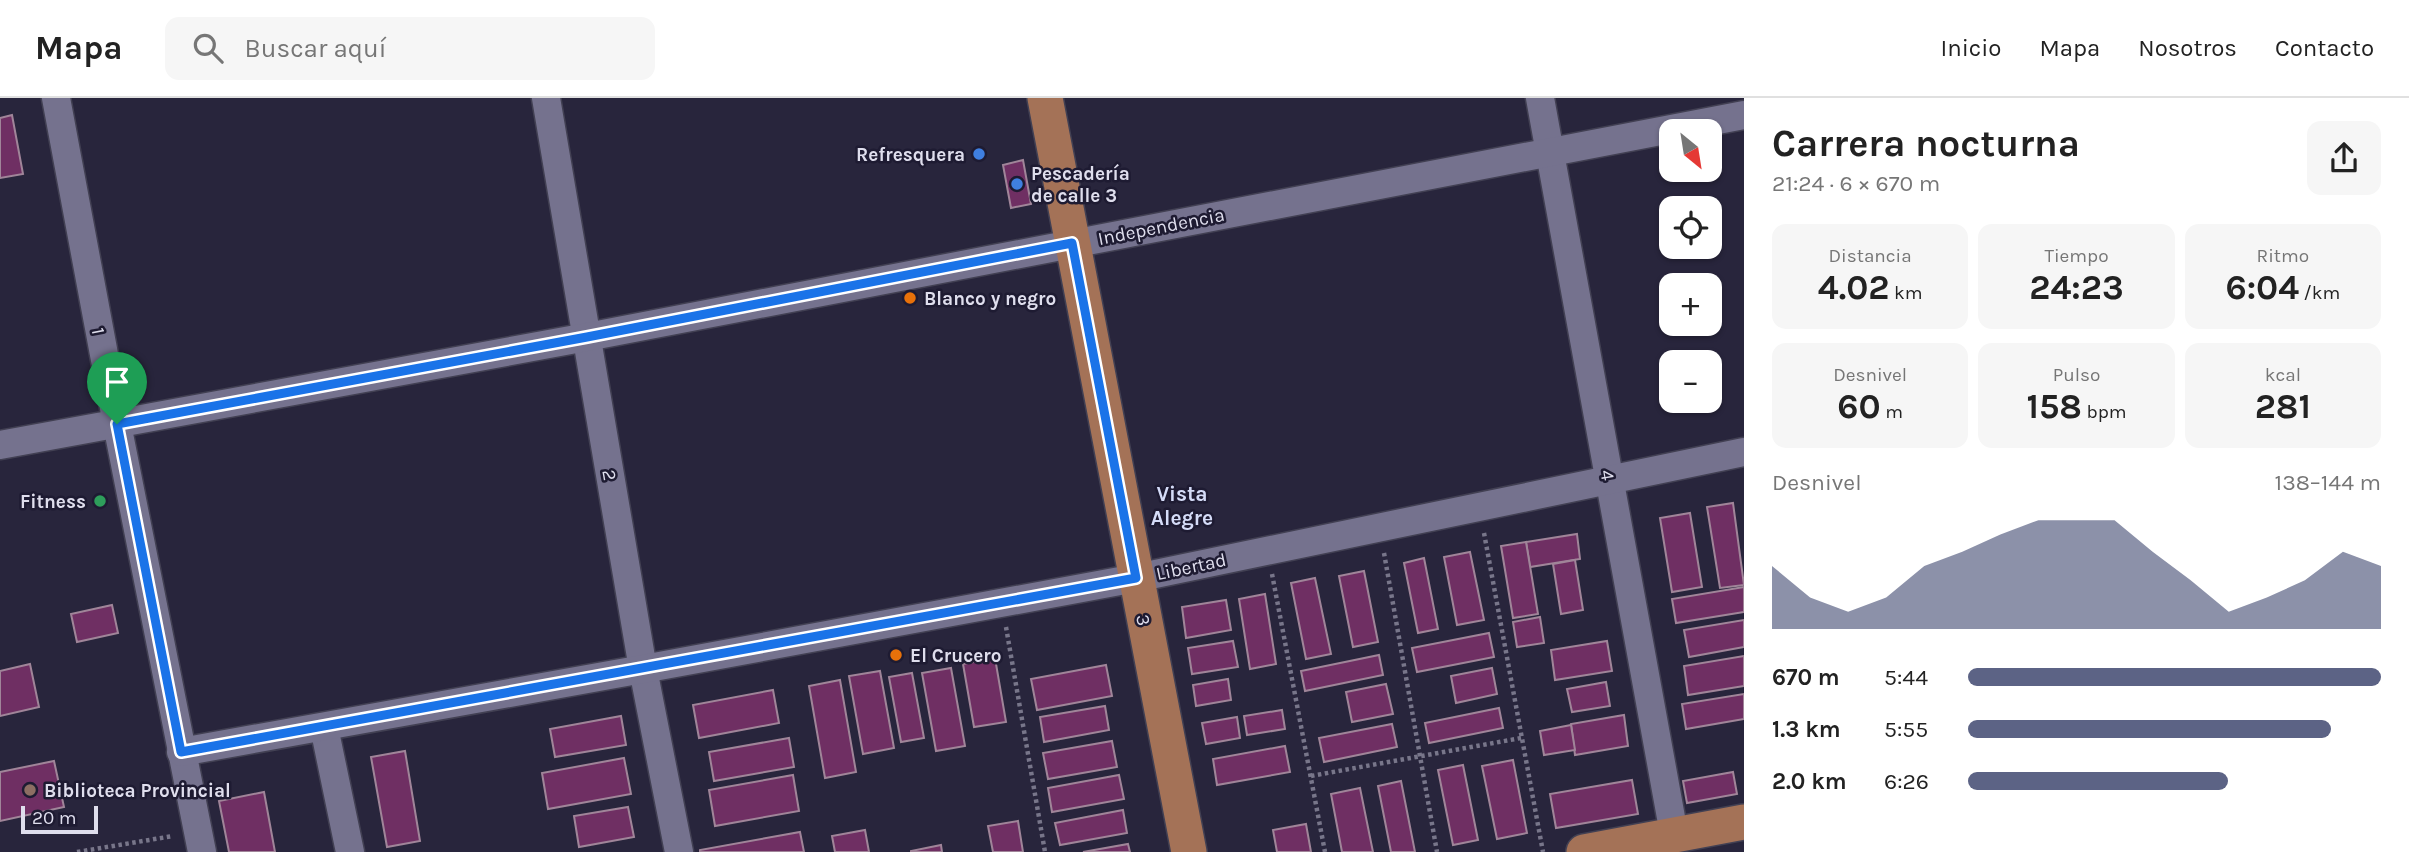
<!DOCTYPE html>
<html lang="es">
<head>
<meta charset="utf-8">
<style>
  :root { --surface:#fff; --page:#f6f6f6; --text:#222; --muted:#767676; --line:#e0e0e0; --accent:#5c6385 }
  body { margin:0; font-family:Karla,sans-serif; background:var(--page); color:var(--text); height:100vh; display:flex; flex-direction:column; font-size:26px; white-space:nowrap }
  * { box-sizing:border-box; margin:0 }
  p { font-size:23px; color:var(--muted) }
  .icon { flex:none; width:38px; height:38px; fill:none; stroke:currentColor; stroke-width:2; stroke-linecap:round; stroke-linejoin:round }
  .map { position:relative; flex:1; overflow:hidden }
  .sheet { display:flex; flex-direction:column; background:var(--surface); width:665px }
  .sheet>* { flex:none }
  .needle { width:46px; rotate:150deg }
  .buttons { position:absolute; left:1659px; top:21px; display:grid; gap:14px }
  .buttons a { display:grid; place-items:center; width:63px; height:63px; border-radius:14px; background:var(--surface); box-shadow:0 2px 5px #0004; font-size:35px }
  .scale { position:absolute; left:21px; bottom:18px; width:77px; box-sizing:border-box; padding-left:7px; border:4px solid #dfdeed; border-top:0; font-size:19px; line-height:24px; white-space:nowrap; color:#dfdeed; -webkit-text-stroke:5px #1e1b32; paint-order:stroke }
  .pin { position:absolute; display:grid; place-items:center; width:60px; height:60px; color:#fff; margin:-72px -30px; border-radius:50% 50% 50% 0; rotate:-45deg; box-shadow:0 0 7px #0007 }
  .pin .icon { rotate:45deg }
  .round { display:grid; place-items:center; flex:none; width:74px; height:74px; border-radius:14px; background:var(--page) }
  .head { display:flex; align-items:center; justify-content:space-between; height:119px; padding:0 28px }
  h1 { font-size:38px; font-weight:700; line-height:52px }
  .stats { display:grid; grid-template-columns:repeat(3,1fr); gap:10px; height:119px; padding:7px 28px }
  .stats div { display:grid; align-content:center; border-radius:14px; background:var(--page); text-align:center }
  .stats b { font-size:35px; font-weight:700 }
  .stats small { font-size:19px; font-weight:400 }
  .stats p { font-size:19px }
  .chart { height:196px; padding:14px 28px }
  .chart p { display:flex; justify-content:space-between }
  .chart svg { width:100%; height:126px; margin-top:7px; fill:var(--accent); opacity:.7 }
  ul { padding:0 28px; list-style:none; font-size:23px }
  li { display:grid; grid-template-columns:112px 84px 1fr; align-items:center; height:52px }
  li i { height:18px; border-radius:9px; background:var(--accent) }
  header { display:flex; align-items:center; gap:42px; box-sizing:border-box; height:98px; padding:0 35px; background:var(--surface); border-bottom:2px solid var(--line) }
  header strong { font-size:33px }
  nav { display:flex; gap:38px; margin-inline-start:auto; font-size:24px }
  .search { width:490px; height:63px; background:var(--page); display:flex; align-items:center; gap:18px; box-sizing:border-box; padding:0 24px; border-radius:14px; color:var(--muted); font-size:26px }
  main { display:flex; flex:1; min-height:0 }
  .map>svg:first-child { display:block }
</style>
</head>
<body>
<header>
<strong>Mapa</strong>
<div class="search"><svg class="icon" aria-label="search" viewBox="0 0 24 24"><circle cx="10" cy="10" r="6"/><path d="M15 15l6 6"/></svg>Buscar aquí</div>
<nav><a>Inicio</a><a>Mapa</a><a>Nosotros</a><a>Contacto</a></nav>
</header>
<main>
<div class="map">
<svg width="1744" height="754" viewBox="0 0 1744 754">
  <rect width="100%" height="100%" fill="#28253c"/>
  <!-- building -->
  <g fill="#6f2f63" stroke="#a08599" stroke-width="2">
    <polygon points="12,17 23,76 0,80 0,20"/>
    <polygon points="1023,62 1031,106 1011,110 1003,67"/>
    <polygon points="1733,405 1744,487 1720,490 1707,409"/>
    <polygon points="1690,415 1702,489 1672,494 1660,420"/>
    <polygon points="1577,436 1580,461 1530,469 1526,444"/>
    <polygon points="1526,444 1538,516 1513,520 1501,448"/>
    <polygon points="1470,454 1484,522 1457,527 1444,459"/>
    <polygon points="1424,460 1438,531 1418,535 1404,465"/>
    <polygon points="1575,462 1583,512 1561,516 1553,466"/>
    <polygon points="1364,473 1378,544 1353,549 1339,478"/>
    <polygon points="1315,480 1331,556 1306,561 1291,485"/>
    <polygon points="1744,489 1744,514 1676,525 1672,501"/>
    <polygon points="1265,496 1276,566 1250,571 1239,501"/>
    <polygon points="1226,502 1231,532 1186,540 1182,509"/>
    <polygon points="112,507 118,535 77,544 71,516"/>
    <polygon points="1540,519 1544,545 1517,549 1513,524"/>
    <polygon points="1744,522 1744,549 1689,559 1684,532"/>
    <polygon points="1489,535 1494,559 1417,574 1412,550"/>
    <polygon points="1233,543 1238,569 1192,576 1188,550"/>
    <polygon points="1607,543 1612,573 1555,582 1551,552"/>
    <polygon points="1379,557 1383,577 1305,593 1301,573"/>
    <polygon points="1744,558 1744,588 1688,597 1684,568"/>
    <polygon points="995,560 1006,624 974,629 963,566"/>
    <polygon points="30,566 39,609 0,618 0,573"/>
    <polygon points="1106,567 1112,598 1037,612 1031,581"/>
    <polygon points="951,570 965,648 936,653 922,575"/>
    <polygon points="1492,570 1497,596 1456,605 1451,578"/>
    <polygon points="880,573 894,650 863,656 849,578"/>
    <polygon points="912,575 924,640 901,644 889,579"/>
    <polygon points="1228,581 1231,602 1196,608 1193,587"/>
    <polygon points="840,582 856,674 825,680 809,588"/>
    <polygon points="1606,584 1610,608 1572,614 1567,591"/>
    <polygon points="1386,586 1393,616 1352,624 1346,594"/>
    <polygon points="773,592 779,625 699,640 693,607"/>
    <polygon points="1744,596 1744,621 1686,631 1682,606"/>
    <polygon points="1105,608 1109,632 1044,644 1040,619"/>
    <polygon points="1499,610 1503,630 1429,645 1425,625"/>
    <polygon points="1282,612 1285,631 1247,637 1244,618"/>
    <polygon points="1624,617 1628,648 1575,657 1571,626"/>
    <polygon points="621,618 626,647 555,659 550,631"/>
    <polygon points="1237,619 1240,640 1206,646 1202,625"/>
    <polygon points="1392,626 1397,649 1324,664 1319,640"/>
    <polygon points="1571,627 1575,652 1544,657 1540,633"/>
    <polygon points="789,640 794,669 714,683 709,654"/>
    <polygon points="1112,643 1117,669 1048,681 1043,655"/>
    <polygon points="1285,648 1290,674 1217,687 1213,661"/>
    <polygon points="405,653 420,743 387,749 371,659"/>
    <polygon points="624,660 631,696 548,711 542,675"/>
    <polygon points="1513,662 1527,735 1497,741 1482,668"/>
    <polygon points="54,663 64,709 0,723 0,674"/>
    <polygon points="1463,667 1478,742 1453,747 1438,672"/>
    <polygon points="1733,674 1737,696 1687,705 1683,683"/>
    <polygon points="793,677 799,713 715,728 709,692"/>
    <polygon points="1119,677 1124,701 1052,714 1048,690"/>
    <polygon points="1632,682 1638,716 1556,730 1550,696"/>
    <polygon points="1401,683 1415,754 1391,754 1378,688"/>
    <polygon points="1360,690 1373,754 1342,754 1331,696"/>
    <polygon points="264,694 275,754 229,754 219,703"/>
    <polygon points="628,709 634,739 579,749 574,718"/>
    <polygon points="1123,712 1127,735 1060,747 1055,725"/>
    <polygon points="1018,723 1023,754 993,754 988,728"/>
    <polygon points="1306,726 1311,754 1277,754 1273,732"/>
    <polygon points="865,732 869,754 835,754 832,738"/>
    <polygon points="800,734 804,754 700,754 700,752"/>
    <polygon points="1128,746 1130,754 1083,754"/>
    <polygon points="941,747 942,754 911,754 911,753"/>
  </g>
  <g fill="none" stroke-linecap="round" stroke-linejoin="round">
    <!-- minor casing -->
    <g stroke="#424053" stroke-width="31">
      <g id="minor">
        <polyline points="56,0 117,326 202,754"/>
        <polyline points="546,0 643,571 679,754"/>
        <polyline points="1540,0 1674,736"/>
        <polyline points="0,347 587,239 1744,17"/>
        <polyline points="324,629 350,754"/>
        <polyline points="181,654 643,571 1136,480 1744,354"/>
      </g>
    </g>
    <!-- major casing -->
    <g stroke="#424053" stroke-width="38">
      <g id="major">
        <polyline points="1045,0 1189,754"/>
        <polyline points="1584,754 1744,724"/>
      </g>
    </g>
    <!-- path -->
    <g stroke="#78768a" stroke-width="4.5" stroke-dasharray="3.5 3.5" stroke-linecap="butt">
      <polyline points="1484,435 1543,754"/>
      <polyline points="1384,455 1437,754"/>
      <polyline points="1272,476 1325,754"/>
      <polyline points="1006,529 1045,754"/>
      <polyline points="1311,678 1521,640"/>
      <polyline points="77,754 173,738"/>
    </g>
    <!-- minor -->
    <use href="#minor" stroke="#75728e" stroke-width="28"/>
    <!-- major -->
    <use href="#major" stroke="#a47257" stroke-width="35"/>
  </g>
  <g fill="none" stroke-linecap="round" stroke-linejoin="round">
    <!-- route casing -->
    <g stroke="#fff" stroke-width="14">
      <polygon id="route" points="1072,145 1136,480 181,654 117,326 587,239"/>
    </g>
    <!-- route -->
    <use href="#route" stroke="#1a73e8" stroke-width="9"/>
  </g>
  <!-- markers -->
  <g fill="#3f7fe0" stroke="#1e1b32" stroke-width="2.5">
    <circle cx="979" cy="56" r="7"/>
    <circle cx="1017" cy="86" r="7"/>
  </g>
  <g fill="#e8710a" stroke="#1e1b32" stroke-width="2.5">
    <circle cx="910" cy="200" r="7"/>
    <circle cx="896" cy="557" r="7"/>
  </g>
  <circle fill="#2e9e5b" stroke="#1e1b32" stroke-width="2.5" cx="100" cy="403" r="7"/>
  <circle fill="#8d6e63" stroke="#1e1b32" stroke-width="2.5" cx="30" cy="692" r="7"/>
  <g text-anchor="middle" stroke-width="5" stroke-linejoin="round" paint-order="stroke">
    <!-- poi labels -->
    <g font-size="19" font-weight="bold" fill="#dfdeed" stroke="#1e1b32" text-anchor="start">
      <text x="965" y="63" text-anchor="end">Refresquera</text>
      <text x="1031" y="82">Pescadería<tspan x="1031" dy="22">de calle 3</tspan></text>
      <text x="924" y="207">Blanco y negro</text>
      <text x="86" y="410" text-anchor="end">Fitness</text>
      <text x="910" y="564">El Crucero</text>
      <text x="44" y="699">Biblioteca Provincial</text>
    </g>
    <!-- street labels -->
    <g font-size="19" fill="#dfdeed" stroke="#1e1b32">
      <text transform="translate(1161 128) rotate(-11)" y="7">Independencia</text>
      <text transform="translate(99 233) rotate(79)" y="7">1</text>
      <text transform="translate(610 377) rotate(80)" y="7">2</text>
      <text transform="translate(1608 377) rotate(80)" y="7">4</text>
      <text transform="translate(1191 468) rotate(-12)" y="7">Libertad</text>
      <text transform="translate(1144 522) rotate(79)" y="7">3</text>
    </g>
    <!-- neighbourhood labels -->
    <g font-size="21" font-weight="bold" fill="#d5dcf8" stroke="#1e1b32">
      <text x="1182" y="403">Vista<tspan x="1182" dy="24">Alegre</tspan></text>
    </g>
  </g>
</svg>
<div class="buttons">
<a><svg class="needle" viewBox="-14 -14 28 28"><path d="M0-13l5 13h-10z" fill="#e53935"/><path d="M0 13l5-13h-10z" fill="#767676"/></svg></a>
<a><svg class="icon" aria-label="locate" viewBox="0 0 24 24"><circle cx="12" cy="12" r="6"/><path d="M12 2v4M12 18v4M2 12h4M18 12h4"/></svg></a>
<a>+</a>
<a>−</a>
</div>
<div class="scale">20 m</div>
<div class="pin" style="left:117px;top:326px;background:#1e9e55"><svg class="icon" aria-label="arrive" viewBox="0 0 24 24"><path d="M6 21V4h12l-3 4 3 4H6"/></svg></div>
</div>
<section class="sheet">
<div class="head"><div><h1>Carrera nocturna</h1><p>21:24 · 6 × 670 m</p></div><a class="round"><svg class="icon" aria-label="share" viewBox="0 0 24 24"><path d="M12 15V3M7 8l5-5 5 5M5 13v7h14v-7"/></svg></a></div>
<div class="stats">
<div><p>Distancia</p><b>4.02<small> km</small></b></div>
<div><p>Tiempo</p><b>24:23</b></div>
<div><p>Ritmo</p><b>6:04<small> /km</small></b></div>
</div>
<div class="stats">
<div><p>Desnivel</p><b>60<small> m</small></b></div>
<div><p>Pulso</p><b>158<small> bpm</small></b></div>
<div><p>kcal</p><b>281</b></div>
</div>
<div class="chart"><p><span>Desnivel</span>138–144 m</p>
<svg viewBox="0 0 160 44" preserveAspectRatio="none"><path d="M0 44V22L10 33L20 38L30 33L40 22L50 17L60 11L70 6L80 6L90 6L100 17L110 27L120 38L130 33L140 27L150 17L160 22V44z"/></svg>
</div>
<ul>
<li><b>670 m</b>5:44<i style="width:100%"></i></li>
<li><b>1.3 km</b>5:55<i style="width:88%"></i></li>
<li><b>2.0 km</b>6:26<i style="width:63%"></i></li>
</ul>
</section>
</main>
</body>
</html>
